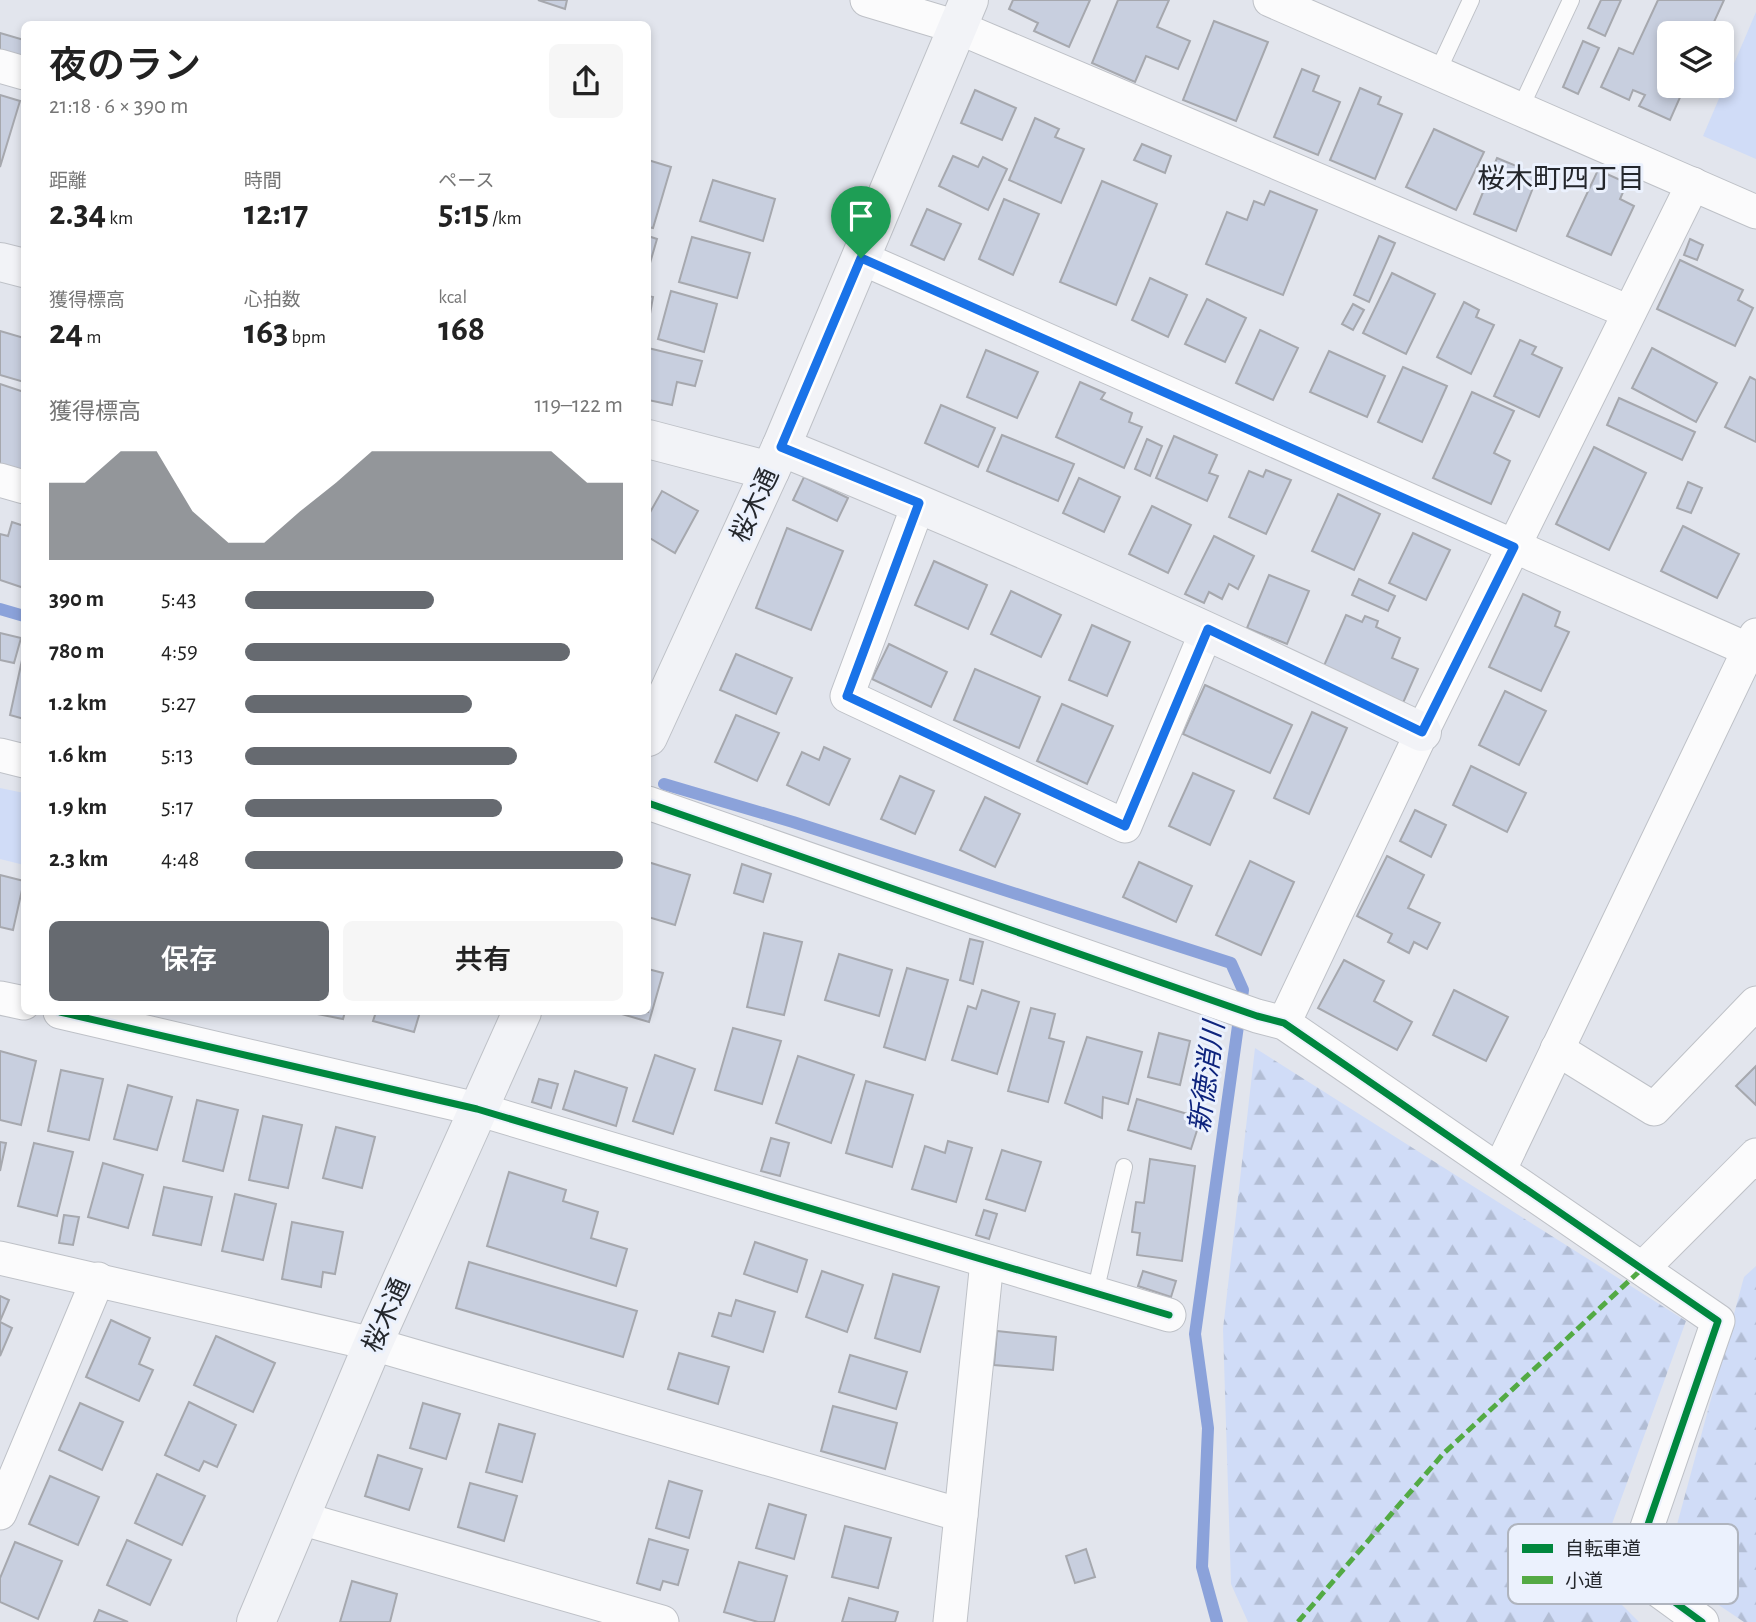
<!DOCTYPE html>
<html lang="ja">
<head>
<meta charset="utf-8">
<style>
  :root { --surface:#fff; --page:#f6f6f6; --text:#222; --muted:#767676; --accent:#666a70 }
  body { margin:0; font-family:"Alegreya Sans","Noto Sans JP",sans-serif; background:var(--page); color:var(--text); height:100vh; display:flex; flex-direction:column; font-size:26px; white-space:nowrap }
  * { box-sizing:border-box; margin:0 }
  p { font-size:23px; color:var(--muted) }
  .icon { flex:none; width:38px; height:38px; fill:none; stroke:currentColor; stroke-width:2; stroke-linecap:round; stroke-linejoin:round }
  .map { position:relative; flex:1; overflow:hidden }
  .sheet { position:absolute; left:21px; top:21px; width:630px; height:994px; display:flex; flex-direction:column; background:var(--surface); border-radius:10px; box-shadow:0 4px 10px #0003 }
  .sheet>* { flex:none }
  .buttons { position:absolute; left:1657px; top:21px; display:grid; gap:14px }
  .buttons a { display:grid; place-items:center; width:77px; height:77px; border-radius:10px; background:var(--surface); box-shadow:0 4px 10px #0003; font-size:35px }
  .pin { position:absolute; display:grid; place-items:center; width:60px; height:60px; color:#fff; margin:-72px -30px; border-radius:50% 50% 50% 0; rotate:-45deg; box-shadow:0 0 7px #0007 }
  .pin .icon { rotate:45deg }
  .round { display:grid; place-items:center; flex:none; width:74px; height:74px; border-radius:10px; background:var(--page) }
  .head { display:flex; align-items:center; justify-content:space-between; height:119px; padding:0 28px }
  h1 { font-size:38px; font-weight:600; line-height:52px }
  .metrics { display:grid; grid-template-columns:repeat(3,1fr); gap:10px; height:119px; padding:7px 28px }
  .metrics div { display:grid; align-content:center }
  .metrics b { font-size:35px; font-weight:600 }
  .metrics small { font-size:19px; font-weight:400 }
  .metrics p { font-size:19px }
  .chart { height:196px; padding:14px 28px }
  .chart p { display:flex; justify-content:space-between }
  .chart svg { width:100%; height:126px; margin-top:7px; fill:var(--accent); opacity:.7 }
  .button { display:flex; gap:14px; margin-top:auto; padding:14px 28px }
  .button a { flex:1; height:80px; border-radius:10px; background:var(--accent); color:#fff; font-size:28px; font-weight:600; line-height:80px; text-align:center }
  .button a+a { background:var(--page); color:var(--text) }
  ul { padding:0 28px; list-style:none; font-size:23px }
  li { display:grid; grid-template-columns:112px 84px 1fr; align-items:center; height:52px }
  li i { height:18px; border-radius:9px; background:var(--accent) }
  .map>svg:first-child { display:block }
</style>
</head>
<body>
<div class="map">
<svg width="1756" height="1622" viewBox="0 0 1756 1622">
  <defs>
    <pattern id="forest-firs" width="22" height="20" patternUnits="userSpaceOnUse" patternTransform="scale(1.75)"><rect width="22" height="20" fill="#d0dcf7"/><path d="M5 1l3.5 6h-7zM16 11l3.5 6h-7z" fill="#b2bdd4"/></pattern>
  </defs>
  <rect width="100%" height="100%" fill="#e2e5ed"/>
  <!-- forest -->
  <g fill="url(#forest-firs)">
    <polygon points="1255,1048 1686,1321 1593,1576 1639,1622 1248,1622 1231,1584 1223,1329"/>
    <polygon points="1756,1266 1756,1622 1744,1622 1665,1569 1744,1277"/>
  </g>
  <!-- green -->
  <g fill="#d0dcf7">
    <polygon points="1756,12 1756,159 1703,136"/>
    <polygon points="0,788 24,793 24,865 0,859"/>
  </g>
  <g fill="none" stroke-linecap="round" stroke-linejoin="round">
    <!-- stream -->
    <g stroke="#8ba2da" stroke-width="12">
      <polyline points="0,609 24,616"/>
      <polyline points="664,784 793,822 1231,963 1243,990 1195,1334 1208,1428 1202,1567 1217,1622"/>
    </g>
  </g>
  <!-- building -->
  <g fill="#c8cfdf" stroke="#a6a8ae" stroke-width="2">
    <polygon points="538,0 567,0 565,9"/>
    <polygon points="1013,0 1090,0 1069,47 1034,31 1038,23 1009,9"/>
    <polygon points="1118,0 1169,0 1157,27 1190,41 1178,69 1146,56 1135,82 1092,63"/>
    <polygon points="1601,0 1621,0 1605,36 1588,28"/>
    <polygon points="1658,0 1724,0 1709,33 1670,33 1670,86 1685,86 1670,120 1639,106 1645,95 1633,90 1629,100 1601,87 1619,48 1633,54"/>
    <polygon points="1214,21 1268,42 1236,121 1183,100"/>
    <polygon points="0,33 24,40 24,59 0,52"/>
    <polygon points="1583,41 1599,48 1578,94 1563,87"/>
    <polygon points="1302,69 1319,76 1313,91 1340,102 1318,155 1274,137"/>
    <polygon points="1360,88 1381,97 1378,104 1402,114 1375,179 1330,160"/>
    <polygon points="975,90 1016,108 1002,140 961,123"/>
    <polygon points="0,95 20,101 0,167"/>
    <polygon points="1035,118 1059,129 1055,137 1084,149 1061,203 1009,180"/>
    <polygon points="1434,129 1484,152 1456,210 1406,187"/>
    <polygon points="1142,144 1171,156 1165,173 1134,160"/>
    <polygon points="953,156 978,167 983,157 1007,169 988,210 939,186"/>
    <polygon points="1497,158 1538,175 1516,231 1474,214"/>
    <polygon points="648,160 671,167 653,228 648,227"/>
    <polygon points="1598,170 1627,183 1620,199 1634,206 1611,255 1567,236"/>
    <polygon points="713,180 775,199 763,241 700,221"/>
    <polygon points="1102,181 1157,204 1116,305 1060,282"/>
    <polygon points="1270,191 1317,210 1283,295 1206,264 1227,212 1247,220 1254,201 1264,205"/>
    <polygon points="1004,199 1039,214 1013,275 979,259"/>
    <polygon points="927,209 961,224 944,260 911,245"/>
    <polygon points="648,236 657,239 648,270"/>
    <polygon points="1379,236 1395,243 1369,302 1354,295"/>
    <polygon points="692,237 750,253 737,298 679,282"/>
    <polygon points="1690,239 1703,245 1697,260 1684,255"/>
    <polygon points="1680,260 1743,290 1738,300 1753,308 1735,346 1657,309"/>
    <polygon points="1392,273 1435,294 1406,354 1363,333"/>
    <polygon points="1150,278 1187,295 1168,337 1132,320"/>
    <polygon points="671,291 717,304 704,352 658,339"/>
    <polygon points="648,296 653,297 648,325"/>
    <polygon points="1207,299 1246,318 1225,362 1185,344"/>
    <polygon points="1464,302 1479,310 1476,317 1494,325 1471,374 1437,357"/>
    <polygon points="1353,304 1364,310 1353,330 1342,324"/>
    <polygon points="1260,330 1298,348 1273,400 1236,383"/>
    <polygon points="0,331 24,338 24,382 0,375"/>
    <polygon points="1520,340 1536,347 1532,354 1562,368 1539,417 1494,396"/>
    <polygon points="648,348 702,361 695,386 677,382 672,405 648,400"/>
    <polygon points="1652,348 1717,383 1696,422 1632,388"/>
    <polygon points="986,350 1038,372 1017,418 967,397"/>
    <polygon points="1329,351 1385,376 1367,417 1310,392"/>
    <polygon points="1403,367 1447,386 1422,442 1378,422"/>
    <polygon points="1750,377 1756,380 1756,442 1725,427"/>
    <polygon points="1080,382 1105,393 1101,399 1132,413 1129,422 1142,427 1124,468 1056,437"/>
    <polygon points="0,384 24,392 22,476 0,469"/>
    <polygon points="1472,392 1514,411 1494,453 1510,461 1491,504 1433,478"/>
    <polygon points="1619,398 1695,432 1682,460 1607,425"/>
    <polygon points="941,405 995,428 978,467 925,443"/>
    <polygon points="1002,435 1074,464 1058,501 987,471"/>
    <polygon points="1174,436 1217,455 1209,473 1218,476 1207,501 1156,478"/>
    <polygon points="1147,439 1162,446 1150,476 1135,469"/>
    <polygon points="1594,447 1646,473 1609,550 1556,524"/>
    <polygon points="1266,470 1291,480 1266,534 1229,517 1249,471 1263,477"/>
    <polygon points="804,477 848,498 837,521 793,500"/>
    <polygon points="1079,478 1120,497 1104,532 1063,513"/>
    <polygon points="1688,482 1702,488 1691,513 1677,508"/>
    <polygon points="662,491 698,511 675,553 648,537 648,516"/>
    <polygon points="1338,494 1380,514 1354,570 1312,551"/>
    <polygon points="1152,506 1191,525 1168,573 1129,554"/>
    <polygon points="12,522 24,526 24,588 0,580 0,534 8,536"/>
    <polygon points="1683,526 1739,554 1717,598 1661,571"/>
    <polygon points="787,528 843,551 811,630 756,608"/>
    <polygon points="1413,533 1450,550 1426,600 1389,583"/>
    <polygon points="1214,536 1254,556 1238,589 1229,584 1222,599 1209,592 1204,603 1185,594"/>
    <polygon points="934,561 987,585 968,629 915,605"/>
    <polygon points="1269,575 1309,591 1287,644 1247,628"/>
    <polygon points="1359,579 1395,596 1388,611 1352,595"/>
    <polygon points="1011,591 1061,615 1041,657 991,634"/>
    <polygon points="1523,594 1560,612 1555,626 1569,632 1541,691 1489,667"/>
    <polygon points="1346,615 1362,622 1365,616 1378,621 1376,627 1400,638 1392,658 1418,669 1403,703 1323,668"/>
    <polygon points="1092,625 1130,642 1107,696 1069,680"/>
    <polygon points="0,633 21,638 14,663 0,660"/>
    <polygon points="889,644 947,672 931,707 872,679"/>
    <polygon points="24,651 24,719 10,715"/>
    <polygon points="736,654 792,678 776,714 720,690"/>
    <polygon points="975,669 1040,697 1019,748 954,720"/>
    <polygon points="1205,685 1292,725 1270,773 1183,734"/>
    <polygon points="1505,691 1546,711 1519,765 1479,745"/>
    <polygon points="1062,704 1113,726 1087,784 1037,761"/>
    <polygon points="1312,712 1347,728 1309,814 1274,798"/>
    <polygon points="736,715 779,733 757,781 715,762"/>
    <polygon points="824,747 850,759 829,805 787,785 802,752 819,760"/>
    <polygon points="1471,766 1526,793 1507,832 1453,805"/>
    <polygon points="1193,773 1234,791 1210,845 1169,826"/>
    <polygon points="900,776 934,791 915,834 881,819"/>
    <polygon points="985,797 1020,814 995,867 960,850"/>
    <polygon points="1415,810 1446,825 1431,857 1400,841"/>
    <polygon points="1387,856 1424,875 1408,908 1440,923 1427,949 1414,942 1409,953 1388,942 1392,934 1357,916"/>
    <polygon points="1250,861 1294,882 1261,955 1216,935"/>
    <polygon points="648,862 690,875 675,925 648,917"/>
    <polygon points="1139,862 1192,886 1176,922 1123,897"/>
    <polygon points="742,864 771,874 763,902 734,893"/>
    <polygon points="0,875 24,881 13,930 0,927"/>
    <polygon points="764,933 802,942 784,1015 747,1007"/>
    <polygon points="970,939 983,942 973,984 960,980"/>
    <polygon points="839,954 892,970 879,1016 825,1000"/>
    <polygon points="1344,960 1384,981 1374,1001 1412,1022 1397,1050 1318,1008"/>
    <polygon points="907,968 948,980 925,1060 884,1047"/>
    <polygon points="648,969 663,973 649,1022 615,1012 648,1012"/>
    <polygon points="982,990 1019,1002 997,1074 952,1060 968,1006 976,1009"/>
    <polygon points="1454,990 1508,1017 1486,1061 1433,1035"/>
    <polygon points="1031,1008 1055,1014 1049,1038 1064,1042 1048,1102 1008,1091"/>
    <polygon points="307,1012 345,1012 343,1019"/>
    <polygon points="376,1012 420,1012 414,1032 373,1021"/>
    <polygon points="733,1028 781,1041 762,1104 715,1090"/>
    <polygon points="1159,1033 1190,1041 1180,1085 1148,1077"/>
    <polygon points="1087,1037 1142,1052 1128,1104 1103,1097 1102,1118 1065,1103"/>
    <polygon points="0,1051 36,1061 21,1125 0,1120"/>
    <polygon points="655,1055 695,1069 673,1134 633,1121"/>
    <polygon points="798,1056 854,1075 831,1143 776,1123"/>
    <polygon points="1756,1066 1756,1105 1736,1086"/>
    <polygon points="61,1070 103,1079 89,1140 48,1131"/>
    <polygon points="575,1071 627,1088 616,1126 563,1109"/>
    <polygon points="539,1079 558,1084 551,1108 532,1102"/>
    <polygon points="866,1081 913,1095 892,1167 846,1153"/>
    <polygon points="128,1085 172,1097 157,1150 114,1139"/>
    <polygon points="1137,1099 1201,1118 1191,1149 1128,1130"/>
    <polygon points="197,1100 238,1110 223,1171 183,1161"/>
    <polygon points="263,1116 302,1125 288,1188 249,1180"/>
    <polygon points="336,1127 375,1137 362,1188 323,1178"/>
    <polygon points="771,1138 789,1143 780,1176 761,1171"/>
    <polygon points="948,1141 972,1148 956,1202 912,1189 925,1146 945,1153"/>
    <polygon points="0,1142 6,1143 0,1171"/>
    <polygon points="34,1143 73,1152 57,1216 18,1206"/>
    <polygon points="1002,1150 1041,1162 1025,1211 986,1199"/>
    <polygon points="1150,1159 1195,1166 1182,1261 1137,1255 1140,1233 1132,1232 1136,1202 1144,1203"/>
    <polygon points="103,1163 143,1175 128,1228 88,1217"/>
    <polygon points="509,1172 566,1190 563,1201 598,1212 591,1238 627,1249 616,1286 487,1246"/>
    <polygon points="164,1187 212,1197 201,1245 153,1235"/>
    <polygon points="235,1194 276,1204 263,1260 222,1251"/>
    <polygon points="984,1210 997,1214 989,1239 976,1235"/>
    <polygon points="64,1215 79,1217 73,1245 59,1243"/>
    <polygon points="292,1222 343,1232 335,1274 323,1272 321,1287 282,1279"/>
    <polygon points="755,1242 807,1260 797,1292 744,1274"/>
    <polygon points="469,1262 637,1311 623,1357 456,1308"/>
    <polygon points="822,1271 863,1285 847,1332 806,1317"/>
    <polygon points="1143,1271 1176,1281 1171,1297 1138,1286"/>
    <polygon points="893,1274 939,1287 920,1352 875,1338"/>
    <polygon points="0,1296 9,1300 0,1321"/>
    <polygon points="736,1300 775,1312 763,1352 712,1336 719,1313 731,1316"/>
    <polygon points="111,1320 150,1338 139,1364 153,1370 139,1401 86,1377"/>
    <polygon points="0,1322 12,1328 0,1356"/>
    <polygon points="997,1331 1056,1337 1053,1370 994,1365"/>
    <polygon points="216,1336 275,1363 253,1412 194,1385"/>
    <polygon points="679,1353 729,1367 718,1404 668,1389"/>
    <polygon points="850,1355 907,1372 896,1409 839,1392"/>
    <polygon points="189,1402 236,1425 217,1467 204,1461 199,1471 165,1455"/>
    <polygon points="80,1403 123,1422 102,1470 59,1450"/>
    <polygon points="423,1403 460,1414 446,1459 410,1448"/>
    <polygon points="833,1406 897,1423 885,1469 821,1451"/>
    <polygon points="499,1424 535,1434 522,1482 486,1472"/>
    <polygon points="378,1455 422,1469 409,1510 365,1496"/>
    <polygon points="157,1474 205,1496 182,1545 135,1523"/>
    <polygon points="50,1476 99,1497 78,1545 29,1524"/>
    <polygon points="669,1481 702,1491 689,1538 656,1528"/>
    <polygon points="470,1483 517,1496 504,1541 458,1527"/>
    <polygon points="769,1504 806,1515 794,1559 756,1548"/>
    <polygon points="845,1526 891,1538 878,1588 832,1577"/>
    <polygon points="649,1539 688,1550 678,1585 663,1581 660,1590 637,1583"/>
    <polygon points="127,1540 171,1560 150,1605 107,1585"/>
    <polygon points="15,1542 62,1561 38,1619 0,1602 0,1578"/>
    <polygon points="1086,1549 1095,1577 1075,1583 1066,1556"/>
    <polygon points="739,1562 787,1576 774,1622 758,1622 724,1612"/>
    <polygon points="352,1581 397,1594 390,1622 340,1622"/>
    <polygon points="849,1598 898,1612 895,1622 842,1622"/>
    <polygon points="99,1610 128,1622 94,1622"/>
  </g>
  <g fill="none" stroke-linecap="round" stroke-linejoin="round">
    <!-- lane casing -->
    <g stroke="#bec1c7" stroke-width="18">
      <g id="lane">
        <polyline points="1437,73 1471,0"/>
        <polyline points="1520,109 1571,0"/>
        <polyline points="1095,1293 1124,1167"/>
      </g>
    </g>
    <!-- street casing -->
    <g stroke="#bec1c7" stroke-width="35">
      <g id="street">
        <polyline points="867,0 957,27 1629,312"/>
        <polyline points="1270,0 1756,212"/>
        <polyline points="0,66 24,73"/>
        <polyline points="861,258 1756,653"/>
        <polyline points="0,480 24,487"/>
        <polyline points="919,503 847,696 1125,826 1207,630"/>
        <polyline points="0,755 24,761"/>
        <polyline points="648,803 1257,1016 1284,1023 1718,1321 1632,1571 1702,1622"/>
        <polyline points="0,998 24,1003"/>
        <polyline points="60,1012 477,1109 1169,1315"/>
        <polyline points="1284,1023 1422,732 1693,184"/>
        <polyline points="1557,1049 1654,1109 1756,1003"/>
        <polyline points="1500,1169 1756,635"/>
        <polyline points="0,1258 373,1344 961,1515"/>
        <polyline points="1644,1267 1756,1155"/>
        <polyline points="0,1513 98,1279"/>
        <polyline points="300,1518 662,1622"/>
        <polyline points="950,1622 987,1261"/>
      </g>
    </g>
    <!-- secondary casing -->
    <g stroke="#bec1c7" stroke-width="40">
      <g id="secondary">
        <polyline points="0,262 24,268"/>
        <polyline points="648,439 770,471"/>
        <path d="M781,447C998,535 1211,631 1422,732"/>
        <polyline points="648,737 781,447 969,0"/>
        <polyline points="256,1622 373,1344 522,1012"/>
      </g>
    </g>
    <!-- lane -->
    <use href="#lane" stroke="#fbfbfc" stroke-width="16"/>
    <!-- street -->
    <use href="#street" stroke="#fbfbfc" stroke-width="33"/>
    <!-- secondary -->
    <use href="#secondary" stroke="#f2f3f7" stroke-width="38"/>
    <!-- quiet -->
    <polyline stroke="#53aa44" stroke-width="5" stroke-dasharray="10 5" stroke-linecap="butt" points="1298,1622 1443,1454 1644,1267"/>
    <!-- cycleway casing -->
    <g stroke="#ebf1fd" stroke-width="11">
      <g id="cycleway">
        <polyline points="648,803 1257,1016 1284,1023 1718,1321 1632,1571 1702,1622"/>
        <polyline points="60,1012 477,1109 1169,1315"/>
      </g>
    </g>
    <!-- cycleway -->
    <use href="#cycleway" stroke="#00873e" stroke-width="7"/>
  </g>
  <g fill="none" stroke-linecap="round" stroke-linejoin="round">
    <!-- route casing -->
    <g stroke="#fff" stroke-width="14">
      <polygon id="route" points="861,258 1514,547 1422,732 1208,629 1125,826 847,696 919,503 781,447"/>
    </g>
    <!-- route -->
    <use href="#route" stroke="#1a73e8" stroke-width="9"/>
  </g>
  <g text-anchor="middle" stroke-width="6" stroke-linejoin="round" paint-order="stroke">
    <!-- street labels -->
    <g font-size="26" fill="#24272c" stroke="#ebf1fd">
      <text transform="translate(754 505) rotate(-65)" y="9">桜木通</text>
      <text transform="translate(386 1315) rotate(-66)" y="9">桜木通</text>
    </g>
    <!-- neighbourhood labels -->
    <g font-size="28" fill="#24272c" stroke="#ebf1fd">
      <text x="1561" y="188">桜木町四丁目</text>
    </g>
    <!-- water labels -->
    <g font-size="28" font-style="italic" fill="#0e247d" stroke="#ebf1fd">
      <text transform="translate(1206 1077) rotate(-82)" y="10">新徳消川</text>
    </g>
  </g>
  <!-- legend -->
  <rect x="1508" y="1524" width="230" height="80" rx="10" fill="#ebf1fd" stroke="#afb4be" stroke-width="2"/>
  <rect x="1522" y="1544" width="31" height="9" fill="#00873e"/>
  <rect x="1522" y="1576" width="31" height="8" fill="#53aa44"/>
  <g font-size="19" fill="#24272c">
    <text x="1565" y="1555">自転車道</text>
    <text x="1565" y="1587">小道</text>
  </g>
</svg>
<div class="buttons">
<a><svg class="icon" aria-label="layers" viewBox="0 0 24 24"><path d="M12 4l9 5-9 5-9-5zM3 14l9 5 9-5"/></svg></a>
</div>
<div class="pin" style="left:861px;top:258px;background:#1e9e55"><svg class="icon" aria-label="arrive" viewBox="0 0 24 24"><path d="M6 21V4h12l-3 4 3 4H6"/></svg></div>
<section class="sheet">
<div class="head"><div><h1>夜のラン</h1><p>21:18 · 6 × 390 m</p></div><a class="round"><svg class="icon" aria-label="share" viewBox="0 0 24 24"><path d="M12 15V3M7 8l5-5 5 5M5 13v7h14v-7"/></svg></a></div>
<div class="metrics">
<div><p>距離</p><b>2.34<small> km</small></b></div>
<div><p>時間</p><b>12:17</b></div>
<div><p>ペース</p><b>5:15<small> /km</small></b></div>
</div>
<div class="metrics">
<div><p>獲得標高</p><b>24<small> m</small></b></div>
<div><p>心拍数</p><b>163<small> bpm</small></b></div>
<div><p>kcal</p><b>168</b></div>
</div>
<div class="chart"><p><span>獲得標高</span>119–122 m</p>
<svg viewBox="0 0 160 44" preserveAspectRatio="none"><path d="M0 44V17L10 17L20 6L30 6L40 27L50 38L60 38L70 27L80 17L90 6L100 6L110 6L120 6L130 6L140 6L150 17L160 17V44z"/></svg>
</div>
<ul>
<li><b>390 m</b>5:43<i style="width:50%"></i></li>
<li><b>780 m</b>4:59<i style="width:86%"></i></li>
<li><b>1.2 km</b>5:27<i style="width:60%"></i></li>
<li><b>1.6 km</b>5:13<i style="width:72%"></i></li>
<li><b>1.9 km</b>5:17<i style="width:68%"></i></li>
<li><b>2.3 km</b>4:48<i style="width:100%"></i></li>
</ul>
<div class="button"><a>保存</a><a>共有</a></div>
</section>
</div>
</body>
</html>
